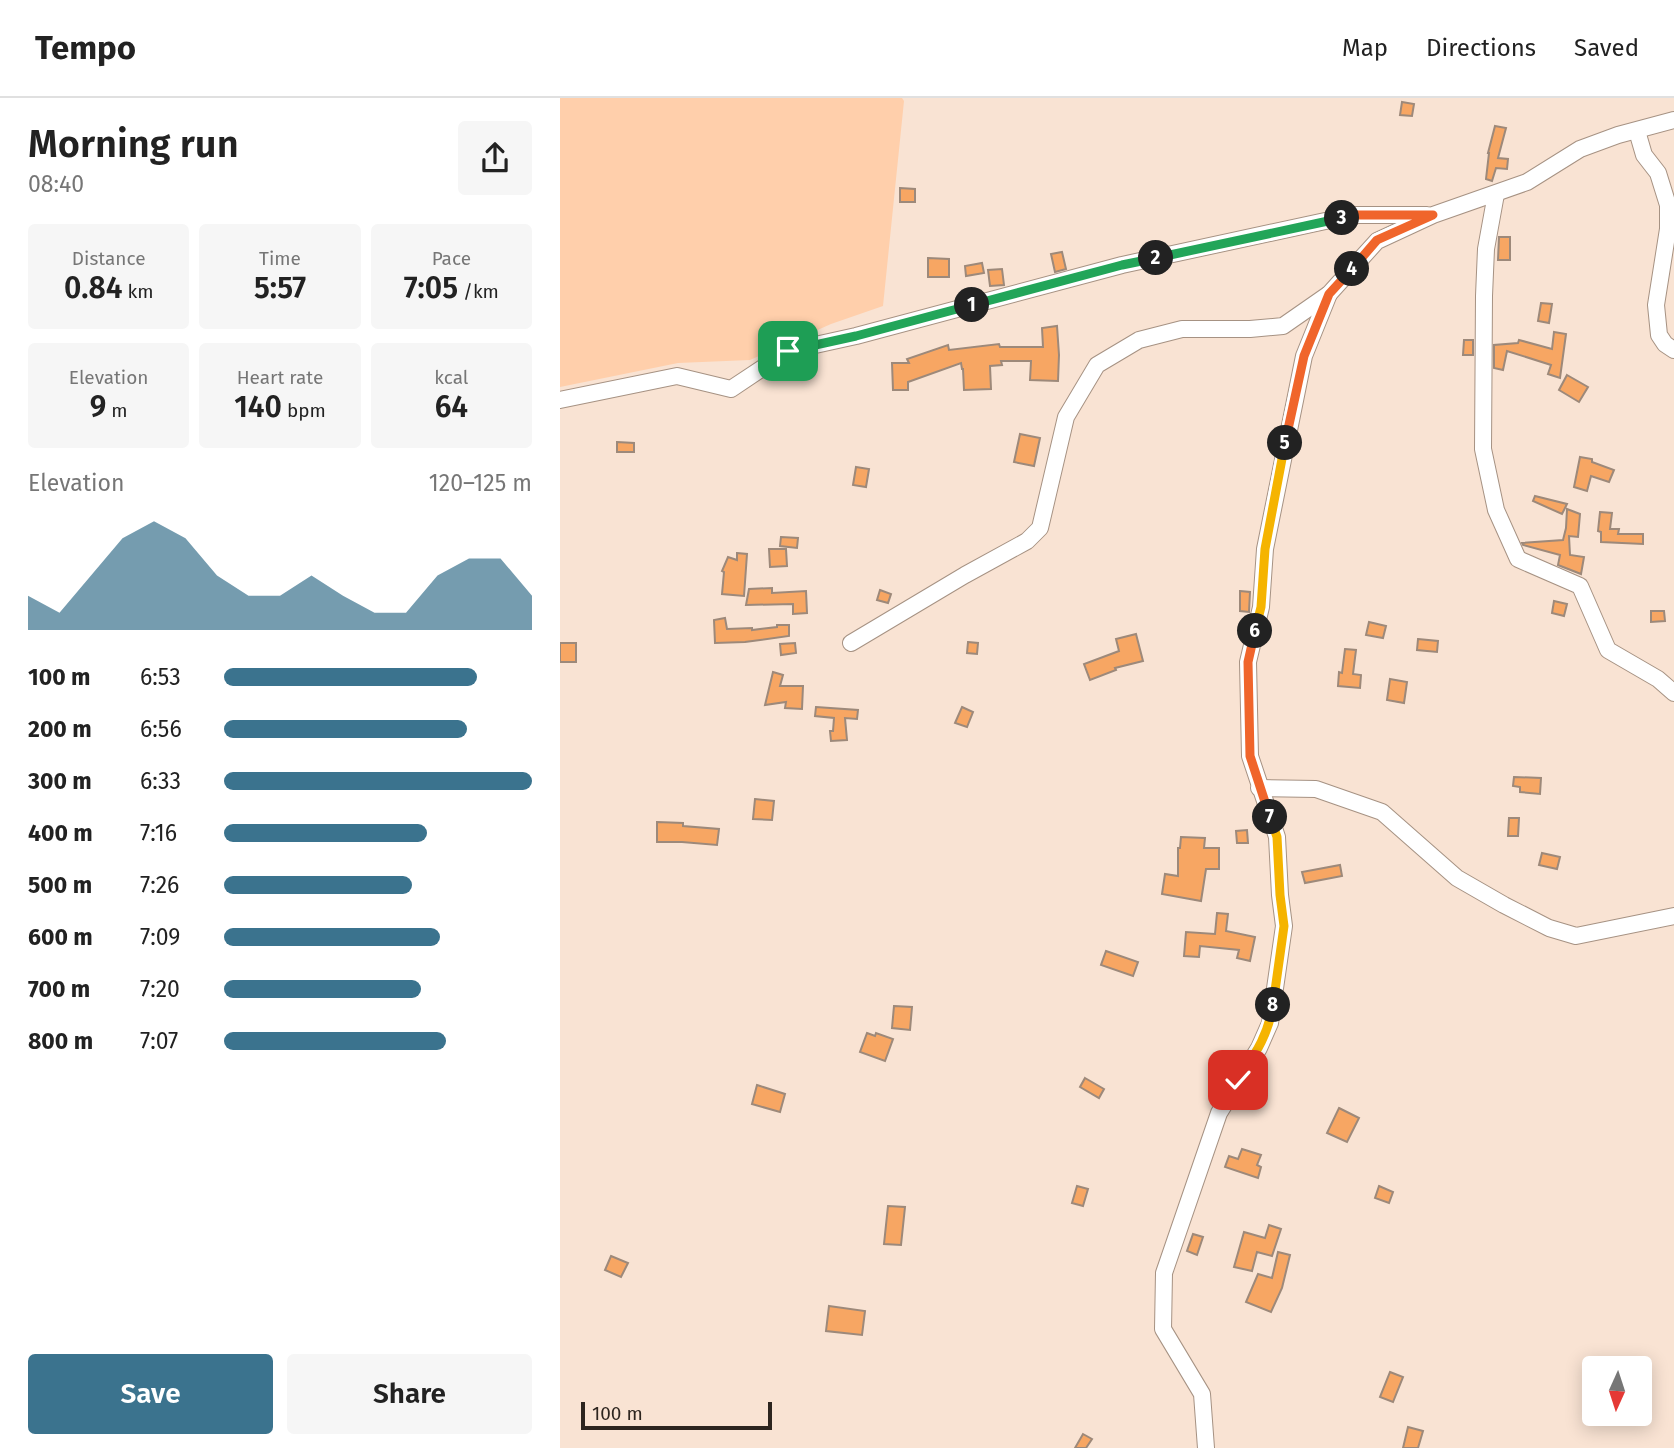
<!DOCTYPE html>
<html lang="en">
<head>
<meta charset="utf-8">
<style>
  :root { --surface:#fff; --page:#f6f6f6; --text:#222; --muted:#767676; --line:#e0e0e0; --accent:#3b738e }
  body { margin:0; font-family:"Fira Sans",sans-serif; background:var(--page); color:var(--text); height:100vh; display:flex; flex-direction:column; font-size:26px; white-space:nowrap }
  * { box-sizing:border-box; margin:0 }
  p { font-size:23px; color:var(--muted) }
  .icon { flex:none; width:38px; height:38px; fill:none; stroke:currentColor; stroke-width:2; stroke-linecap:round; stroke-linejoin:round }
  .map { position:relative; flex:1; overflow:hidden }
  .drawer { display:flex; flex-direction:column; background:var(--surface); width:560px }
  .drawer>* { flex:none }
  .needle { width:46px; rotate:183deg }
  .tools { position:absolute; left:1022px; top:1258px; display:grid; gap:14px }
  .tools a { display:grid; place-items:center; width:70px; height:70px; border-radius:7px; background:var(--surface); box-shadow:0 4px 18px #0003; font-size:35px }
  .scale { position:absolute; left:21px; bottom:18px; width:191px; box-sizing:border-box; padding-left:7px; border:4px solid #2d251f; border-top:0; font-size:19px; line-height:24px; white-space:nowrap; color:#2d251f; -webkit-text-stroke:5px #f9e3d3; paint-order:stroke }
  .pin { position:absolute; display:grid; place-items:center; width:60px; height:60px; color:#fff; margin:-30px; border-radius:14px; box-shadow:0 4px 10px #0006 }
  .km { position:absolute; width:35px; height:35px; margin:-18px; border-radius:50%; background:#222; color:#fff; font-size:19px; line-height:35px; text-align:center }
  .round { display:grid; place-items:center; flex:none; width:74px; height:74px; border-radius:7px; background:var(--page) }
  .summary { display:flex; align-items:center; justify-content:space-between; height:119px; padding:0 28px }
  h1 { font-size:38px; font-weight:600; line-height:52px }
  .stats { display:grid; grid-template-columns:repeat(3,1fr); gap:10px; height:119px; padding:7px 28px }
  .stats div { display:grid; align-content:center; border-radius:7px; background:var(--page); text-align:center }
  .stats b { font-size:30px; font-weight:600 }
  .stats small { font-size:19px; font-weight:400 }
  .stats p { font-size:19px }
  .chart { height:196px; padding:14px 28px }
  .chart p { display:flex; justify-content:space-between }
  .chart svg { width:100%; height:126px; margin-top:7px; fill:var(--accent); opacity:.7 }
  .button { display:flex; gap:14px; margin-top:auto; padding:14px 28px }
  .button a { flex:1; height:80px; border-radius:7px; background:var(--accent); color:#fff; font-size:28px; font-weight:600; line-height:80px; text-align:center }
  .button a+a { background:var(--page); color:var(--text) }
  ul { padding:0 28px; list-style:none; font-size:23px }
  li { display:grid; grid-template-columns:112px 84px 1fr; align-items:center; height:52px }
  li i { height:18px; border-radius:9px; background:var(--accent) }
  header { display:flex; align-items:center; gap:42px; box-sizing:border-box; height:98px; padding:0 35px; background:var(--surface); border-bottom:2px solid var(--line) }
  header strong { font-size:33px }
  nav { display:flex; gap:38px; margin-inline-start:auto; font-size:24px }
  main { display:flex; flex:1; min-height:0 }
  .map>svg:first-child { display:block }
</style>
</head>
<body>
<header>
<strong>Tempo</strong>
<nav><a>Map</a><a>Directions</a><a>Saved</a></nav>
</header>
<main>
<section class="drawer">
<div class="summary"><div><h1>Morning run</h1><p>08:40</p></div><a class="round"><svg class="icon" aria-label="share" viewBox="0 0 24 24"><path d="M12 15V3M7 8l5-5 5 5M5 13v7h14v-7"/></svg></a></div>
<div class="stats">
<div><p>Distance</p><b>0.84<small> km</small></b></div>
<div><p>Time</p><b>5:57</b></div>
<div><p>Pace</p><b>7:05<small> /km</small></b></div>
</div>
<div class="stats">
<div><p>Elevation</p><b>9<small> m</small></b></div>
<div><p>Heart rate</p><b>140<small> bpm</small></b></div>
<div><p>kcal</p><b>64</b></div>
</div>
<div class="chart"><p><span>Elevation</span>120–125 m</p>
<svg viewBox="0 0 160 44" preserveAspectRatio="none"><path d="M0 44V32L10 38L20 25L30 12L40 6L50 12L60 25L70 32L80 32L90 25L100 32L110 38L120 38L130 25L140 19L150 19L160 32V44z"/></svg>
</div>
<ul>
<li><b>100 m</b>6:53<i style="width:82%"></i></li>
<li><b>200 m</b>6:56<i style="width:79%"></i></li>
<li><b>300 m</b>6:33<i style="width:100%"></i></li>
<li><b>400 m</b>7:16<i style="width:66%"></i></li>
<li><b>500 m</b>7:26<i style="width:61%"></i></li>
<li><b>600 m</b>7:09<i style="width:70%"></i></li>
<li><b>700 m</b>7:20<i style="width:64%"></i></li>
<li><b>800 m</b>7:07<i style="width:72%"></i></li>
</ul>
<div class="button"><a>Save</a><a>Share</a></div>
</section>
<div class="map">
<svg width="1114" height="1350" viewBox="0 0 1114 1350">
  <rect width="100%" height="100%" fill="#f9e3d3"/>
  <!-- green -->
  <polygon fill="#ffcfab" points="0,0 342,0 344,3 323,208 271,226 190,262 118,265 0,289"/>
  <!-- building -->
  <g fill="#f7a663" stroke="#9d897a" stroke-width="2">
    <polygon points="842,4 854,6 852,18 840,17"/>
    <polygon points="935,28 946,30 938,60 948,61 947,71 936,70 932,83 926,81 929,55 928,55"/>
    <polygon points="340,90 355,91 355,104 340,104"/>
    <polygon points="939,139 950,139 950,162 938,162"/>
    <polygon points="502,154 506,171 495,174 491,156"/>
    <polygon points="368,160 389,161 389,179 368,179"/>
    <polygon points="422,165 424,175 406,178 405,168"/>
    <polygon points="442,171 444,187 430,188 428,172"/>
    <polygon points="981,205 992,206 989,225 978,223"/>
    <polygon points="497,228 499,257 498,283 470,282 471,263 441,263 442,267 430,268 431,291 404,292 403,271 402,271 401,265 348,284 348,292 333,292 332,265 349,265 347,261 388,247 389,252 439,246 440,249 483,249 482,230"/>
    <polygon points="994,234 1006,236 1000,280 988,276 991,267 947,253 943,272 934,270 934,247 958,245 959,242 992,251"/>
    <polygon points="904,242 913,242 913,257 903,257"/>
    <polygon points="1007,277 1028,289 1019,304 999,292"/>
    <polygon points="460,336 480,340 474,368 454,364"/>
    <polygon points="57,344 74,345 74,354 57,354"/>
    <polygon points="1020,359 1032,361 1032,364 1054,372 1049,384 1031,378 1027,393 1014,389"/>
    <polygon points="296,369 309,371 306,389 293,387"/>
    <polygon points="975,398 1007,406 1002,416 973,403"/>
    <polygon points="1007,411 1020,416 1018,439 1009,438 1010,457 1024,459 1021,476 998,467 1000,457 963,447 962,445 1003,442 1006,430"/>
    <polygon points="1040,414 1052,415 1050,431 1059,431 1058,436 1083,436 1083,446 1041,444 1041,434 1038,433"/>
    <polygon points="221,439 238,440 237,450 220,448"/>
    <polygon points="209,451 226,451 227,468 210,469"/>
    <polygon points="177,455 187,456 184,498 162,496 164,474 162,473 168,459 177,462"/>
    <polygon points="212,490 212,495 246,493 247,515 233,516 233,506 186,507 189,491"/>
    <polygon points="320,492 331,496 328,505 317,502"/>
    <polygon points="680,493 690,494 689,514 680,513"/>
    <polygon points="994,503 1007,506 1004,518 992,515"/>
    <polygon points="1091,513 1104,513 1105,523 1091,524"/>
    <polygon points="165,520 167,531 192,530 192,532 217,529 217,527 229,527 229,538 185,544 155,545 154,522"/>
    <polygon points="809,524 826,528 823,540 806,537"/>
    <polygon points="576,536 583,563 555,570 556,572 530,582 524,566 559,553 556,541"/>
    <polygon points="858,541 878,543 877,554 857,552"/>
    <polygon points="408,544 418,545 417,556 407,555"/>
    <rect x="0" y="545" width="16" height="19"/>
    <polygon points="235,545 236,555 221,557 220,546"/>
    <polygon points="785,551 796,552 793,576 801,577 800,590 778,588 779,574 782,575"/>
    <polygon points="213,574 223,577 220,588 243,588 242,611 225,610 226,604 205,607"/>
    <polygon points="830,581 847,584 844,605 827,602"/>
    <polygon points="256,609 298,612 297,621 285,620 287,642 271,643 270,633 273,633 274,620 255,618"/>
    <polygon points="402,609 413,614 407,629 395,625"/>
    <polygon points="954,679 981,680 980,696 960,694 960,689 953,688"/>
    <polygon points="195,701 214,703 212,722 193,721"/>
    <polygon points="949,720 959,720 958,738 948,738"/>
    <polygon points="97,724 123,725 123,728 159,731 157,747 122,744 97,744"/>
    <polygon points="687,732 688,745 677,745 676,733"/>
    <polygon points="621,739 645,740 644,750 659,750 659,771 646,771 641,803 602,796 605,776 618,778 618,750 620,750"/>
    <polygon points="982,755 1000,759 997,771 979,767"/>
    <polygon points="780,767 782,778 745,785 742,774"/>
    <polygon points="657,815 668,816 666,833 695,839 690,863 677,860 679,852 640,848 639,859 624,858 626,834 655,836"/>
    <polygon points="546,853 578,864 573,878 541,867"/>
    <polygon points="334,908 352,909 350,932 332,930"/>
    <polygon points="307,935 315,938 316,935 333,941 325,963 300,954"/>
    <polygon points="665,958 676,960 673,972 663,970"/>
    <polygon points="525,980 544,991 539,1000 520,989"/>
    <polygon points="197,987 225,996 220,1014 192,1006"/>
    <polygon points="779,1010 799,1020 787,1044 767,1035"/>
    <polygon points="682,1051 701,1057 697,1067 701,1069 698,1080 665,1069 669,1058 678,1061"/>
    <polygon points="517,1088 528,1091 523,1108 512,1105"/>
    <polygon points="819,1088 833,1094 829,1105 815,1100"/>
    <polygon points="328,1108 345,1109 341,1147 324,1146"/>
    <polygon points="709,1127 721,1131 712,1158 697,1154 692,1173 674,1169 684,1134 705,1140"/>
    <polygon points="633,1136 643,1139 637,1157 627,1153"/>
    <polygon points="718,1154 730,1157 722,1190 711,1214 686,1204 698,1176 712,1180"/>
    <polygon points="51,1158 68,1165 61,1179 45,1172"/>
    <polygon points="269,1208 305,1213 302,1237 266,1233"/>
    <polygon points="830,1274 843,1279 833,1304 820,1299"/>
    <polygon points="848,1329 863,1333 858,1350 843,1350"/>
    <polygon points="523,1336 532,1341 526,1350 515,1350"/>
  </g>
  <g fill="none" stroke-linecap="round" stroke-linejoin="round">
    <!-- minor casing -->
    <g stroke="#a69283" stroke-width="18">
      <g id="minor">
        <polyline points="1077,33 1084,57 1098,75 1108,107 1108,131 1096,207 1099,237 1105,246 1114,252"/>
        <polyline points="936,96 926,151 924,198 923,351 936,412 958,461 1020,488 1048,552 1098,581 1114,595"/>
        <polyline points="0,302 117,278 171,291 228,253 296,238 562,167 793,117 867,117"/>
        <polyline points="291,545 405,477 467,443 480,430 506,319 537,267 579,242 622,231 690,231 723,228 769,196 817,143 873,117 967,84 1020,51 1058,37 1114,22"/>
        <polyline points="699,690 756,691 822,714 897,780 944,807 989,830 1016,838 1114,818"/>
        <polyline points="646,1350 642,1296 603,1231 604,1175 659,1015 699,950 710,925 724,828 720,797 717,739 690,658 688,564 701,509 705,451 744,258 769,196"/>
      </g>
    </g>
    <!-- minor -->
    <use href="#minor" stroke="#fff" stroke-width="16"/>
  </g>
  <g fill="none" stroke-linecap="round" stroke-linejoin="round">
    <!-- split-1 casing -->
    <g stroke="#fff" stroke-width="14">
      <polyline id="split-1" points="228,253 296,238 412,207"/>
    </g>
    <!-- split-2 casing -->
    <g stroke="#fff" stroke-width="14">
      <polyline id="split-2" points="412,207 562,167 596,160"/>
    </g>
    <!-- split-3 casing -->
    <g stroke="#fff" stroke-width="14">
      <polyline id="split-3" points="596,160 782,120"/>
    </g>
    <!-- split-4 casing -->
    <g stroke="#fff" stroke-width="14">
      <polyline id="split-4" points="782,120 793,117 873,117 817,142 792,171"/>
    </g>
    <!-- split-5 casing -->
    <g stroke="#fff" stroke-width="14">
      <polyline id="split-5" points="725,345 744,258 769,196 792,171"/>
    </g>
    <!-- split-6 casing -->
    <g stroke="#fff" stroke-width="14">
      <polyline id="split-6" points="695,533 701,509 705,451 725,345"/>
    </g>
    <!-- split-7 casing -->
    <g stroke="#fff" stroke-width="14">
      <polyline id="split-7" points="695,533 688,564 690,658 710,719"/>
    </g>
    <!-- split-8 casing -->
    <g stroke="#fff" stroke-width="14">
      <polyline id="split-8" points="710,719 717,739 720,797 724,828 713,907"/>
    </g>
    <!-- split-9 casing -->
    <g stroke="#fff" stroke-width="14">
      <path id="split-9" d="M678,982C695,956 708,938 713,907"/>
    </g>
    <!-- split-1 -->
    <use href="#split-1" stroke="#22a559" stroke-width="9"/>
    <!-- split-2 -->
    <use href="#split-2" stroke="#22a559" stroke-width="9"/>
    <!-- split-3 -->
    <use href="#split-3" stroke="#22a559" stroke-width="9"/>
    <!-- split-4 -->
    <use href="#split-4" stroke="#f0652b" stroke-width="9"/>
    <!-- split-5 -->
    <use href="#split-5" stroke="#f0652b" stroke-width="9"/>
    <!-- split-6 -->
    <use href="#split-6" stroke="#f5b400" stroke-width="9"/>
    <!-- split-7 -->
    <use href="#split-7" stroke="#f0652b" stroke-width="9"/>
    <!-- split-8 -->
    <use href="#split-8" stroke="#f5b400" stroke-width="9"/>
    <!-- split-9 -->
    <use href="#split-9" stroke="#f5b400" stroke-width="9"/>
  </g>
</svg>
<div class="tools">
<a><svg class="needle" viewBox="-14 -14 28 28"><path d="M0-13l5 13h-10z" fill="#e53935"/><path d="M0 13l5-13h-10z" fill="#767676"/></svg></a>
</div>
<div class="scale">100 m</div>
<div class="pin" style="left:228px;top:253px;background:#1e9e55"><svg class="icon" aria-label="arrive" viewBox="0 0 24 24"><path d="M6 21V4h12l-3 4 3 4H6"/></svg></div>
<div class="pin" style="left:678px;top:982px;background:#d93025"><svg class="icon" aria-label="check" viewBox="0 0 24 24"><path d="M5 12l5 5 9-10"/></svg></div>
<b class="km" style="left:412px;top:207px">1</b>
<b class="km" style="left:596px;top:160px">2</b>
<b class="km" style="left:782px;top:120px">3</b>
<b class="km" style="left:792px;top:171px">4</b>
<b class="km" style="left:725px;top:345px">5</b>
<b class="km" style="left:695px;top:533px">6</b>
<b class="km" style="left:710px;top:719px">7</b>
<b class="km" style="left:713px;top:907px">8</b>
</div>
</main>
</body>
</html>
